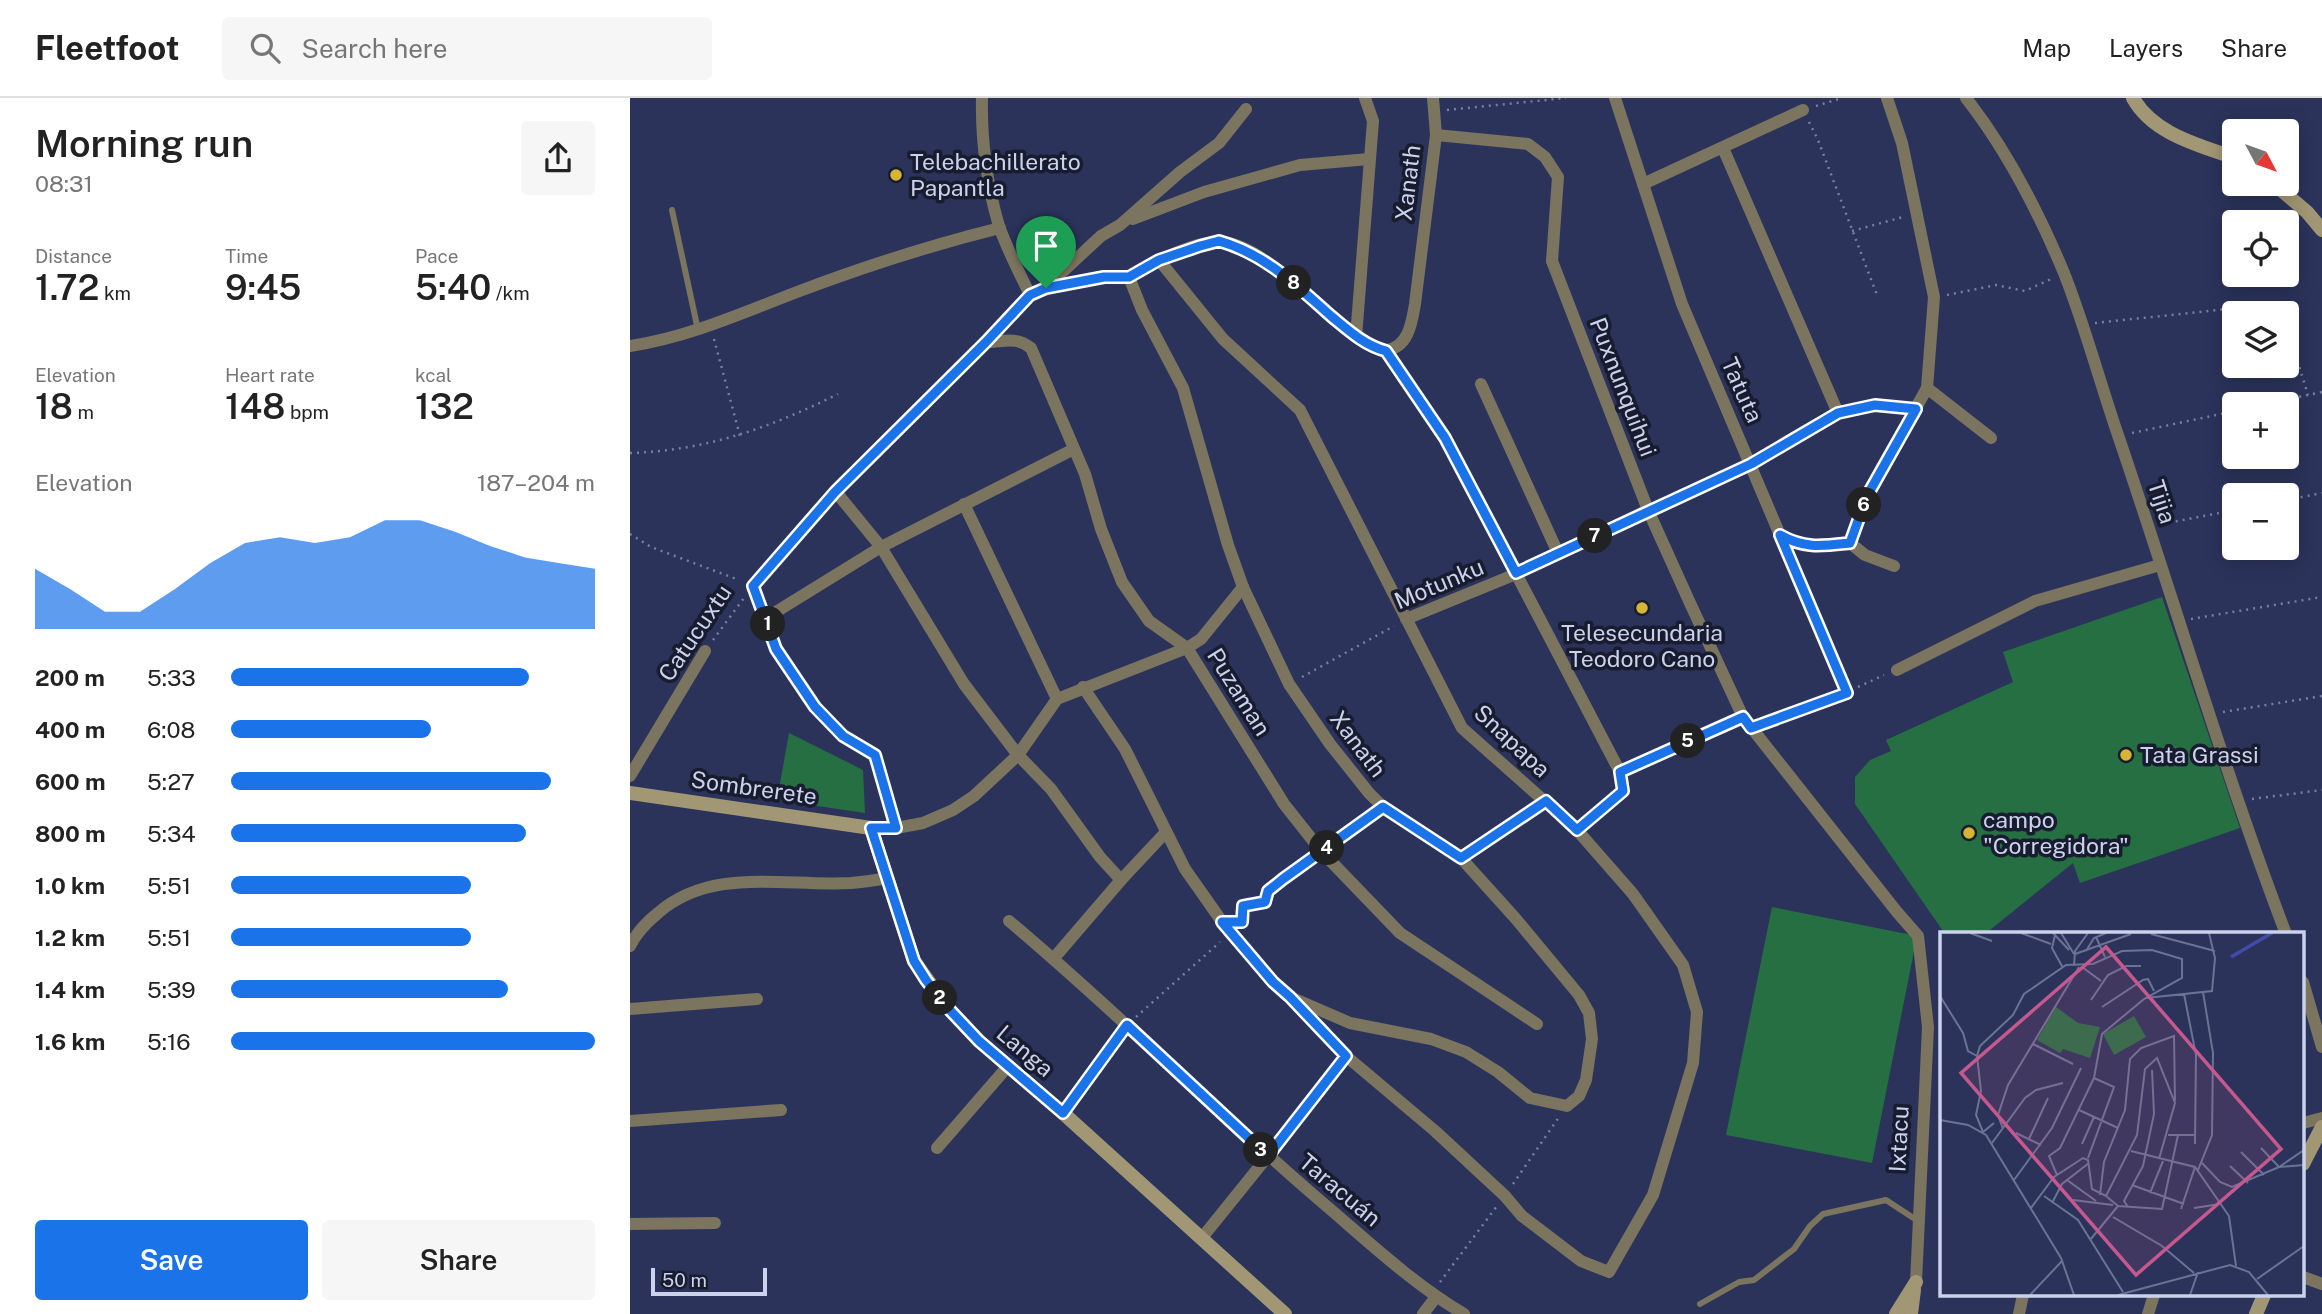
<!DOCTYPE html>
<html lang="en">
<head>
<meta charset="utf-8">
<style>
  :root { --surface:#fff; --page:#f6f6f6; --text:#222; --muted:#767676; --line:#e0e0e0; --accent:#1a73e8 }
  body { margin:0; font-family:"Public Sans",sans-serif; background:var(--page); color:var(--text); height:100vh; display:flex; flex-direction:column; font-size:26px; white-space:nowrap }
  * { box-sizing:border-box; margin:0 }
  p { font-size:23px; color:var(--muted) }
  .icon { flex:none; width:38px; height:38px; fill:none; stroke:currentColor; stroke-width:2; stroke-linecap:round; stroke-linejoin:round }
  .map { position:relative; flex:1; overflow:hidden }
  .side { display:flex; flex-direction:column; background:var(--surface); width:630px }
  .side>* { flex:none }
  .needle { width:46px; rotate:131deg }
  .buttons { position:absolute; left:1592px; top:21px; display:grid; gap:14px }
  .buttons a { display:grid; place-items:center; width:77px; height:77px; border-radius:7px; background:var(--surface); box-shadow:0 4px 18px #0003; font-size:35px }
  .scale { position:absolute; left:21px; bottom:18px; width:116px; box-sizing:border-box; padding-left:7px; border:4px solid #cbd2ec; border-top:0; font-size:19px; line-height:24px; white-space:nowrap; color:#cbd2ec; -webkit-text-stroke:5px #181c2f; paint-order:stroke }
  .pin { position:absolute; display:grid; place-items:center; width:60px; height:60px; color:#fff; margin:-72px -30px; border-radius:50% 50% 50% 0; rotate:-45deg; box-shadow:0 0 7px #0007 }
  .pin .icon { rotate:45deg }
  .km { position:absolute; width:35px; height:35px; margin:-18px; border-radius:50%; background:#222; color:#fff; font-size:19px; line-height:35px; text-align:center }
  .round { display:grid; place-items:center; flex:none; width:74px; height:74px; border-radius:7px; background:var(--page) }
  .overview { display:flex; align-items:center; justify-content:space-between; height:119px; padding:0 35px }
  h1 { font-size:38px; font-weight:600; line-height:52px }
  .stats { display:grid; grid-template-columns:repeat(3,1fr); gap:10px; height:119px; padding:7px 35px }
  .stats div { display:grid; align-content:center }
  .stats b { font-size:35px; font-weight:600 }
  .stats small { font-size:19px; font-weight:400 }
  .stats p { font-size:19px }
  .chart { height:196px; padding:14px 35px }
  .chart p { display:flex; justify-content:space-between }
  .chart svg { width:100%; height:126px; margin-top:7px; fill:var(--accent); opacity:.7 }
  .action { display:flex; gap:14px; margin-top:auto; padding:14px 35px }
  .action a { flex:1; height:80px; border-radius:7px; background:var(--accent); color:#fff; font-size:28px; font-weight:600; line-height:80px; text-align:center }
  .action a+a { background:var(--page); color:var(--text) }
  ul { padding:0 35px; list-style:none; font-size:23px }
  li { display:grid; grid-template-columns:112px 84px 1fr; align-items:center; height:52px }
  li i { height:18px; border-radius:9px; background:var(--accent) }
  header { display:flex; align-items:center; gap:42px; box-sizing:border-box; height:98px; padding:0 35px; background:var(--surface); border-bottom:2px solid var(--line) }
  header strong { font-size:33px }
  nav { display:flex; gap:38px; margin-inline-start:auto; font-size:24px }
  .search { width:490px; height:63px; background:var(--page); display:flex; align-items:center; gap:18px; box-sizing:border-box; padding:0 24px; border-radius:7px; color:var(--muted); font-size:26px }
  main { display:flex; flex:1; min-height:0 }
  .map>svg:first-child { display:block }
</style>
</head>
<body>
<header>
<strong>Fleetfoot</strong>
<div class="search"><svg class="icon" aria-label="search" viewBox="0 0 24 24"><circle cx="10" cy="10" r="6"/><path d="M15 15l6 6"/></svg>Search here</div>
<nav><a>Map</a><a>Layers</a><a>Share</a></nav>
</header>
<main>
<section class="side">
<div class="overview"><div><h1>Morning run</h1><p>08:31</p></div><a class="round"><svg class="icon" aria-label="share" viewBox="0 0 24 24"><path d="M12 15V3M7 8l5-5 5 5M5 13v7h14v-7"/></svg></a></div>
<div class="stats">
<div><p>Distance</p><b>1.72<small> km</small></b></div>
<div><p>Time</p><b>9:45</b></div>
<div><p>Pace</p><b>5:40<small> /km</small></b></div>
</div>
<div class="stats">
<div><p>Elevation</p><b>18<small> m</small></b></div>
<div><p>Heart rate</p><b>148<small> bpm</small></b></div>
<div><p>kcal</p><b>132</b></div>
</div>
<div class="chart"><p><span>Elevation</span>187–204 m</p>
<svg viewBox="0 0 160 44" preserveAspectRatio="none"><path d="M0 44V23L10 30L20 38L30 38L40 30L50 21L60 14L70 12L80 14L90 12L100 6L110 6L120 10L130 15L140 19L150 21L160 23V44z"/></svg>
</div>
<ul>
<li><b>200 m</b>5:33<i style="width:82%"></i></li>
<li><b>400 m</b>6:08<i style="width:55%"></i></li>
<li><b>600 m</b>5:27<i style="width:88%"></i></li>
<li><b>800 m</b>5:34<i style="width:81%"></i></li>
<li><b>1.0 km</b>5:51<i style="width:66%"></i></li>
<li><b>1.2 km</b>5:51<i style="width:66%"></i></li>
<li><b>1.4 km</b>5:39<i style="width:76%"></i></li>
<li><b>1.6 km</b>5:16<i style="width:100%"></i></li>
</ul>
<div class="action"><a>Save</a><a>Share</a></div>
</section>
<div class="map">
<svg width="1692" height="1216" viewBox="0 0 1692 1216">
  <rect width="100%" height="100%" fill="#2b335b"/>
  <!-- green -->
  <g fill="#256f43">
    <polygon points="1532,499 1610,730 1450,785 1443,765 1355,836 1315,836 1225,706 1225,679 1240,662 1261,653 1256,642 1383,584 1373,554"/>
    <polygon points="159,635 233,672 235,715 147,702"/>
    <polygon points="1142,809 1287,838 1242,1065 1096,1037"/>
  </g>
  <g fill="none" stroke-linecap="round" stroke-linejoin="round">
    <!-- path -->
    <g stroke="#787fa1" stroke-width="2.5" stroke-dasharray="2 5" stroke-linecap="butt">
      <polyline points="1186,8 1212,0"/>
      <polyline points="817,12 936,0"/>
      <polyline points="1179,24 1188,42 1247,197"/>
      <polyline points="1222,133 1273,119"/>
      <polyline points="1317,197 1366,187 1395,193 1421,181"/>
      <polyline points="1465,225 1645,206 1651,209 1653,215"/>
      <polyline points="1657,229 1678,297"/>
      <polyline points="84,241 110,338"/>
      <polyline points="1635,306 1692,294"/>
      <polyline points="1220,312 1245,307 1269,309"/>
      <polyline points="1502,335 1605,313"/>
      <path d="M0,355C75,353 142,329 208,296"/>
      <polyline points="1131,360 1195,323"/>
      <polyline points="1657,402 1692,395"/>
      <polyline points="1030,407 1107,372"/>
      <polyline points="1532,426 1605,412"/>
      <polyline points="0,436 21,449 109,482"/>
      <polyline points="131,478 196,404"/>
      <polyline points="1561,521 1692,499"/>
      <polyline points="83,542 114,500"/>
      <polyline points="672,579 764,528"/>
      <polyline points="1228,589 1254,577"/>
      <polyline points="1593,614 1692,598"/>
      <polyline points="1133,625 1203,600"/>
      <polyline points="1622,701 1692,692"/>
      <polyline points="957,723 993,693 992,687"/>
      <polyline points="843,752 904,711"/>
      <polyline points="608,824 612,824 613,808 635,804 638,793 642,790"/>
      <polyline points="506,919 590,844"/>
      <polyline points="646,1047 707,969"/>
      <polyline points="883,1086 929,1019"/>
      <polyline points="810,1184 867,1108"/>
    </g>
    <!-- lane -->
    <g stroke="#7b745f" stroke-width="6">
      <polyline points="42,112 68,232"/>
      <polyline points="1070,1206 1109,1184 1124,1182 1164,1151 1180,1128 1193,1116 1256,1102 1288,1123"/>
    </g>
    <!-- street -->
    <g stroke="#7b745f" stroke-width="12">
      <path d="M352,0C351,41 357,88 369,128C377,151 389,174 400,197"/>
      <polyline points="985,0 1052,206 1217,595"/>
      <path d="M1336,0C1376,51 1409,115 1434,175C1455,228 1470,285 1489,340C1545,505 1594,673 1656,836"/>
      <polyline points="806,37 898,46 915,59 928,79 922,163 1018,412 1060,505 1113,619 1267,814 1288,838 1298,929 1286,1184"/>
      <polyline points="1093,50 1208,315"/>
      <polyline points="1013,86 1173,12"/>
      <polyline points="503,121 574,94 670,67 739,61"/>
      <polyline points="529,162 593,241 670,312 832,630 947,732 1003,796 1053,867 1067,914 1063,965 1023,1097 979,1174 951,1163 892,1118 875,1098 805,1033 716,958 662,902"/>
      <polyline points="416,189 471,138 490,127 550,74 589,45 616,11"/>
      <polyline points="726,239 743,23 735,0"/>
      <path d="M356,244C374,244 386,238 401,250L455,376L471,431L492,484L519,523L557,550L654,706L692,754L770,835L907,926"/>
      <path d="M0,248C59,239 112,215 167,194C233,169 301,147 370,130"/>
      <polyline points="756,253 815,340 990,674 1113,619"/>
      <polyline points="851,286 928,455"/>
      <polyline points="1297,290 1361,340"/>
      <polyline points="334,406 427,601"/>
      <path d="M1150,437C1175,451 1192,448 1220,445"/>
      <polyline points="1220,445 1237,398 1297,290 1304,199 1272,45 1257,0"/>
      <polyline points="1220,445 1235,457 1264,468"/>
      <polyline points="123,488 146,550 185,609 213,638 245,657 266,730"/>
      <polyline points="136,520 251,449 444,351"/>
      <polyline points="776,521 886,476 1018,412"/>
      <polyline points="1267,572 1405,503 1530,467"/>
      <path d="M453,589L495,651L555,771L600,835L643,884L660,899L720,925L801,941L836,954L868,974L900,1000L937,1008L949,998L956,982L962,941L959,915L949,897L886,821L831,760L753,709L739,695L700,646L659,586L613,489L598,447L553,290L512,212L499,179C523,166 560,144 588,144C643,142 722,257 757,252C779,249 782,223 785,206L806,37L803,0"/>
      <polyline points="0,678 75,553"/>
      <polyline points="241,730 266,730 293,725 323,712 344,698 388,657 427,601 557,550 571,541 613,489"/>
      <polyline points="653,781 753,709"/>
      <polyline points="491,782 470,759 421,691 388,657 334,586 251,449 206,394 356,244 400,197 416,190 474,179 499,179"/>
      <path d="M379,823C489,915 590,1018 700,1111C743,1148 785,1187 834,1216"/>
      <path d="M0,848C6,835 17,824 28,815C82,768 155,789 221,785C233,784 246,782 258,780"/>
      <polyline points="424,860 491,782 535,735"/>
      <polyline points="1673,884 1692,949"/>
      <polyline points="0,911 127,901"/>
      <polyline points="433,1015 497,927"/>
      <polyline points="0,1023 151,1012"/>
      <polyline points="1673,1025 1692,1020"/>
      <polyline points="307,1050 379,967"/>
      <polyline points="0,1126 85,1125"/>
      <polyline points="571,1141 638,1058"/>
      <polyline points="1673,1179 1692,1186"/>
      <polyline points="793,1216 806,1199"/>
      <polyline points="1389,1216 1393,1197"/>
      <polyline points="1518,1216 1524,1197"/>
    </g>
    <!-- secondary -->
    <g stroke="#a19774" stroke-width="14">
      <path d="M1503,0C1523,36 1569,47 1605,60"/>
      <polyline points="1644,86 1677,114 1692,132"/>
      <polyline points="0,695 241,730 284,863 317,909 349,943 433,1015 655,1216"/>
      <polyline points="1673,1066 1692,1029"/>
      <polyline points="1266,1216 1286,1184"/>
      <polyline points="1281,1216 1284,1192"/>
      <polyline points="1626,1216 1634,1197"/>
    </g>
  </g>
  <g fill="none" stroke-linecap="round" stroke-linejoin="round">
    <!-- route casing -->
    <g stroke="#fff" stroke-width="14">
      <path id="route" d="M589,143C635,156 666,187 701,218C718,232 734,247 756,253L815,340L886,475L1121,366L1208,315L1245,307L1286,311L1237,398L1220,445C1192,448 1175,451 1150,437L1217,595L1121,630L1113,619L990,674L993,693L947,732L916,703L831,760L753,709L653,781L638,793L635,804L613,808L612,824H592L643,884L660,899L716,958L638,1058L497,927L433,1015L349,943L317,909L296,882L284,863L241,730H266L245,657L213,638L185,609L146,551L123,488L205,394L356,244L400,197L416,190L474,179H499L529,162L570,148Z"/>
    </g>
    <!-- route -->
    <use href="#route" stroke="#1a73e8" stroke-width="9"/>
  </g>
  <!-- markers -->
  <g fill="#d6b534" stroke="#181c2f" stroke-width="2.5">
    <circle cx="266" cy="77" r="7"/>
    <circle cx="1012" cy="510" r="7"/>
    <circle cx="1496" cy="657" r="7"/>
    <circle cx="1339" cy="735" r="7"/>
  </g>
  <g text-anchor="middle" stroke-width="7" stroke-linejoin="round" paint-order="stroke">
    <!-- poi labels -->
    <g font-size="23" fill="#cbd2ec" stroke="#181c2f" text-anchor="start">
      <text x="280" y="72">Telebachillerato<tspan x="280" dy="26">Papantla</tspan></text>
      <text x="1012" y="543" text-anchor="middle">Telesecundaria<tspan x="1012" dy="26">Teodoro Cano</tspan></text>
      <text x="1510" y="665">Tata Grassi</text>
      <text x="1353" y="730">campo<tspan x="1353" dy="26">"Corregidora"</tspan></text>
    </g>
    <!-- street labels -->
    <g font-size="23" fill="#cbd2ec" stroke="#181c2f">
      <text transform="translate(778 85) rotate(-83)" y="8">Xanath</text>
      <text transform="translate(993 289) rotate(69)" y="8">Puxnunquihui</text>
      <text transform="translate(1112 292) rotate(66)" y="8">Tatuta</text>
      <text transform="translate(1532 404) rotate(72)" y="8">Tijia</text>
      <text transform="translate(809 486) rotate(-23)" y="8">Motunku</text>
      <text transform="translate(65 535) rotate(-56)" y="8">Catucuxtu</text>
      <text transform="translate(609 594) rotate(58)" y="8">Puzaman</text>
      <text transform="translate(882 643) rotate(43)" y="8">Snapapa</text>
      <text transform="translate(728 646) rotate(53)" y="8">Xanath</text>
      <text transform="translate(124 690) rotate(8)" y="8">Sombrerete</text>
      <text transform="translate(395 953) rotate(40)" y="8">Langa</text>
      <text transform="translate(1269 1041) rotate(-87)" y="8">Ixtacu</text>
      <text transform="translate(710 1092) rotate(40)" y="8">Taracuán</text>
    </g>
  </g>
  <!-- overview -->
  <g transform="translate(1310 834)">
    <rect width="364" height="364" fill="#2b335b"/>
    <path d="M116,75L138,91L160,95L150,126L123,117L120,121L97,108ZM194,84L206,105L174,123L163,102Z" fill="#256f43"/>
    <path fill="none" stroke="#404ca8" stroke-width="3.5" d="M291,25L332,1"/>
    <path fill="none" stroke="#6b7395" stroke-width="2" d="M30,1L52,9M81,1L111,12M113,1L129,18M121,1L134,22M211,2L275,19M115,3L112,16L123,36M156,5L165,25M146,19L154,6L166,1M135,22L191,2M134,34L135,19L148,1M142,35L161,49M244,62L256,123L255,212M0,64L23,101L28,119L37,124M206,66L272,59L275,26L269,1M151,68L168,43L186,34H201M162,75L203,48L208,47L214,59M93,112L133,132M139,178L178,196M0,188L28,193L46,203L121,326L134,363M54,191L43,200L36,183L41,159L37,124L40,114L73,83L84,62L126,33L153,32L182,19L212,18L242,27V46L204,67L162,102L154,146L120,216L109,224L117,243M63,197L58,183L68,153L139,35M76,201L101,213M228,203H254M89,207L108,166M52,211L85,166L96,158L123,151M142,212L154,185M321,216L339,235L364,218M191,219L255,235L289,284L296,334M301,220L324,243M148,226L174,155L154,146M262,231L280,250L292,255L339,235L364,233M290,234L308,251M258,238L272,203L273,121L263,60M74,248L112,196L141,136M127,248L156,269M192,253L244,272M210,261L223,229M160,263L164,230L185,178L190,127L201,116L234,104L235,169M104,264L138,288L183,360M166,264L178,274L222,277L238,203M133,268L173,273M112,271L122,252L149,231M188,275L184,269L203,234L214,182L212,138M91,276L114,245L143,226L148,228L152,257L166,264L197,203L205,137L217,126L235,171L219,227M254,276L280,272M241,277L255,235M173,285L222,314L254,341M150,308L178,274M317,347L364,314M90,363L122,329M178,363L290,333L309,340L328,363M250,363L258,340"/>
    <path fill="#c5598e" fill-opacity="0.15" stroke="#c5598e" stroke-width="3.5" d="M166,15L341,217L196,343L21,141Z"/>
    <rect width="364" height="364" fill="none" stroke="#cbd2ec" stroke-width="3.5"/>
  </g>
</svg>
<div class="buttons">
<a><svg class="needle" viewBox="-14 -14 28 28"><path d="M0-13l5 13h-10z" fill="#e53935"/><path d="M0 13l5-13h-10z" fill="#767676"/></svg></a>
<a><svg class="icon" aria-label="locate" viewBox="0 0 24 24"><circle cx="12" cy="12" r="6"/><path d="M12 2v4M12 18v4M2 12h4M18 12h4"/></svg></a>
<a><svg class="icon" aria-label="layers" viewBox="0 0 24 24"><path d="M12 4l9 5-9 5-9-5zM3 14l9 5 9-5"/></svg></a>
<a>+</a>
<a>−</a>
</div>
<div class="scale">50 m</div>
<div class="pin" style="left:416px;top:190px;background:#1e9e55"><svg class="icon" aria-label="arrive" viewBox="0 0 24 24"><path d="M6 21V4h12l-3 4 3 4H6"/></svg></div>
<b class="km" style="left:138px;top:526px">1</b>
<b class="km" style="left:310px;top:900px">2</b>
<b class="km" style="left:631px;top:1052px">3</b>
<b class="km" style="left:697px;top:750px">4</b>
<b class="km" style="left:1058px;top:643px">5</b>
<b class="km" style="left:1234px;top:407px">6</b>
<b class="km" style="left:965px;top:438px">7</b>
<b class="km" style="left:664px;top:185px">8</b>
</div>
</main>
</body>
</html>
